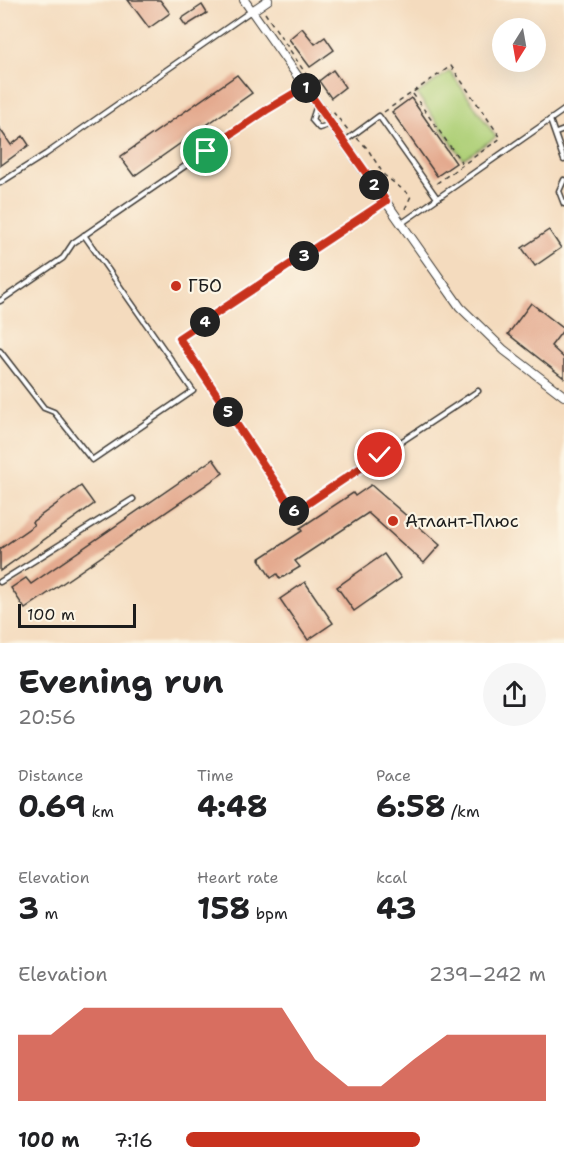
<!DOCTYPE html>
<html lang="en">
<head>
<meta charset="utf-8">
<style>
  :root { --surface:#fff; --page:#f6f6f6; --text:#202124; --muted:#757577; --accent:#c8321e }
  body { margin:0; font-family:"Shantell Sans",sans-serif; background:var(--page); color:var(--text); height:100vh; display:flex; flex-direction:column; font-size:22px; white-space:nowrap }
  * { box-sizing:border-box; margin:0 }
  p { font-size:20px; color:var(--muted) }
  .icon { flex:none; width:33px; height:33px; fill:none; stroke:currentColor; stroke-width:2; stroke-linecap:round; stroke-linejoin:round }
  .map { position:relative; height:643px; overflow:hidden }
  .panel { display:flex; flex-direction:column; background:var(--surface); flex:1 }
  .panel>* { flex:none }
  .needle { width:39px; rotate:191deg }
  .buttons { position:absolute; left:492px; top:18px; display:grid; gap:12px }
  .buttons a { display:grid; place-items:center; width:54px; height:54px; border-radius:50%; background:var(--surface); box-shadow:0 6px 24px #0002; font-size:30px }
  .scale { position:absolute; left:18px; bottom:15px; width:118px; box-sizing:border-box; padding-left:6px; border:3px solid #1c1c1c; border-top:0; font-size:16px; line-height:21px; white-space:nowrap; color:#1c1c1c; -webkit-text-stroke:4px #fcf5e5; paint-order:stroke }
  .pin { position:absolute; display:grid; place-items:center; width:51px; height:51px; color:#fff; margin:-26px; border:3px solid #fff; border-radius:50%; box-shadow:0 2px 6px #0007 }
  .km { position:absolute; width:30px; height:30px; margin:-15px; border-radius:50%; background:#222; color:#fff; font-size:16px; line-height:30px; text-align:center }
  .round { display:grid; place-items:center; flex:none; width:63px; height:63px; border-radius:32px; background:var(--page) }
  .head { display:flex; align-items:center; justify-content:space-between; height:102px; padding:0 18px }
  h1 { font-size:33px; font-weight:700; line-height:45px }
  .metrics { display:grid; grid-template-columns:repeat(3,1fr); gap:9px; height:102px; padding:6px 18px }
  .metrics div { display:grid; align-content:center }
  .metrics b { font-size:30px; font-weight:700 }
  .metrics small { font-size:16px; font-weight:400 }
  .metrics p { font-size:16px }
  .chart { height:168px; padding:12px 18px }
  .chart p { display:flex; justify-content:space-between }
  .chart svg { width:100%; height:108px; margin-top:6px; fill:var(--accent); opacity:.7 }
  ul { padding:0 18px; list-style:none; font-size:20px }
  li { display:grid; grid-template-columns:96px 72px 1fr; align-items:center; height:45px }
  li i { height:15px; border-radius:8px; background:var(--accent) }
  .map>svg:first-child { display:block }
</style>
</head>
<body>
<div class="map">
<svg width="564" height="643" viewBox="0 0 564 643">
  <rect width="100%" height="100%" fill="#fcf5e5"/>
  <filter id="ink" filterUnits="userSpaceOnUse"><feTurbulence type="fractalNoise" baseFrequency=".0167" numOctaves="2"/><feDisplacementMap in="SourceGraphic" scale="12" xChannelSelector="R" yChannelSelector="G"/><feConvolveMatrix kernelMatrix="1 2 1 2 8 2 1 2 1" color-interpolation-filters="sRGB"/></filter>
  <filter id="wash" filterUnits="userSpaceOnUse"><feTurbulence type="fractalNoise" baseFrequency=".008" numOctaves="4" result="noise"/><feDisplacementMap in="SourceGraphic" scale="24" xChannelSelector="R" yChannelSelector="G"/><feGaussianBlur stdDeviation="1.35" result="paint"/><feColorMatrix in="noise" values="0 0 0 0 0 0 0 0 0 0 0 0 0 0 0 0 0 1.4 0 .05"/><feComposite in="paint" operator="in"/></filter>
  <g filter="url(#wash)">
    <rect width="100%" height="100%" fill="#f4dbbe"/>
    <!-- park -->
    <polygon fill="#afd078" stroke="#66764a" stroke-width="1.5" points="450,71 496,137 463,159 417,94"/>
    <g id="blocks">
      <!-- building -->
      <g fill="#e4aa8f">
        <polygon points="128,0 160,0 170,13 149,28"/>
        <polygon points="202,5 207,13 186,26 181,19"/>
        <polygon points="302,28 315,44 325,37 334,50 310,67 289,39"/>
        <polygon points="333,70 345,87 331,98 319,81"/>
        <polygon points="237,75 252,93 134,176 120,157"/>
        <polygon points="411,98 456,163 437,176 392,112"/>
        <polygon points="0,129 11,145 23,136 29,145 0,166"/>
        <polygon points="549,230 561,248 535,266 522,248"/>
        <polygon points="531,303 564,329 551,346 564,358 564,378 508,334"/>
        <polygon points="213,459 223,473 25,609 11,588 26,578 31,584"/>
        <polygon points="371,485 440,545 424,563 368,513 295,561 300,567 280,579 277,574 271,578 259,559 302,531 300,528 353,493 355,496"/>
        <polygon points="81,486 94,504 0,571 0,549 34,525 32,522"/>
        <polygon points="384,554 401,578 354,611 337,587"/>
        <polygon points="305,582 333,623 308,640 280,599"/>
      </g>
    </g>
  </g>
  <g filter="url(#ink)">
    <use href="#blocks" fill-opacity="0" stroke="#3c3934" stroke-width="1.5"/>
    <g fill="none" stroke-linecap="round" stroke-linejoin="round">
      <!-- lane casing -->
      <g stroke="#3c3934" stroke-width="7">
        <g id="lane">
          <polyline points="317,105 312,120 319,128 331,124"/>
          <polyline points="550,120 564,160"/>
          <polyline points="556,133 564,130"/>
          <polyline points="345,141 379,116 437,198"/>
          <polyline points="564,180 559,191 564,204"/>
          <polyline points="0,183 46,154 251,11"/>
          <polyline points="385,202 179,338 295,512 478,391"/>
          <polyline points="402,223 564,110"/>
          <polyline points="0,301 63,258 73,243 268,109 304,87"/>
          <polyline points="0,351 44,408 54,412 92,460 193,391 84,235"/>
          <polyline points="0,582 133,499"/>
        </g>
      </g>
      <!-- street casing -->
      <g stroke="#3c3934" stroke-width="10">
        <g id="street">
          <polyline points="244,0 460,307 504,350 564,396"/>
          <polyline points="252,11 268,0"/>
        </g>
      </g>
      <!-- path -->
      <g stroke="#3c3934" stroke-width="1.5" stroke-dasharray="4.5 4.5" stroke-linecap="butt">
        <polyline points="265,13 316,89"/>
        <polyline points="413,94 462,163"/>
        <polyline points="333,112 349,131"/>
        <polyline points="384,112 451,66 501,138 434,185"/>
        <polyline points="357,138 367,148 384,175 411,196 405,209 406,212"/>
      </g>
      <!-- lane -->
      <use href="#lane" stroke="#fff" stroke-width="4"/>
      <!-- street -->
      <use href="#street" stroke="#fff" stroke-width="8"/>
    </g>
  </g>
  <g fill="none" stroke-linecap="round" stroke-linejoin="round" filter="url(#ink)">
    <!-- route casing -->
    <g stroke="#fff" stroke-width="12">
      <polyline id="route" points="206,151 268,109 305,87 386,201 179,338 295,512 380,455"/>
    </g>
    <!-- route -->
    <use href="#route" stroke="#c8321e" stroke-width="8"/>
  </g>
  <!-- markers -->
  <g fill="#c8321e" stroke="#fcf5e5" stroke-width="2">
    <circle cx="176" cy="286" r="6"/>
    <circle cx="393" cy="521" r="6"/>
  </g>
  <g text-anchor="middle" stroke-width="4.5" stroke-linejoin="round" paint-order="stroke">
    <!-- poi labels -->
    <g font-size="18" fill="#1c1c1c" stroke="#fcf5e5" text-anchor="start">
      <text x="188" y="292">ГБО</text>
      <text x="405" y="527">Атлант-Плюс</text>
    </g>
  </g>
</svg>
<div class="buttons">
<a><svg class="needle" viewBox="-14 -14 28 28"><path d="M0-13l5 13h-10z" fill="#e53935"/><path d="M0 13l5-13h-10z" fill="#757577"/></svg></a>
</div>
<div class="scale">100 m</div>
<div class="pin" style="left:206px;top:151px;background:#1e9e55"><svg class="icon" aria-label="arrive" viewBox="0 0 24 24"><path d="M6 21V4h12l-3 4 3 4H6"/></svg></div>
<div class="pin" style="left:380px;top:455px;background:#d93025"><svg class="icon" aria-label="check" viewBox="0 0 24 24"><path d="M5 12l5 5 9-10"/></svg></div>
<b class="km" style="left:306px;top:88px">1</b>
<b class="km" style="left:374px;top:185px">2</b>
<b class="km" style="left:304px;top:256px">3</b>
<b class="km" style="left:205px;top:322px">4</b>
<b class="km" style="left:228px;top:412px">5</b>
<b class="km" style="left:294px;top:511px">6</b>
</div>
<section class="panel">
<div class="head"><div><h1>Evening run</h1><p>20:56</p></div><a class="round"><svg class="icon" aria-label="share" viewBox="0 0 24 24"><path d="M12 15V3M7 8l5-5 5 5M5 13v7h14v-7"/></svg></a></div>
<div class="metrics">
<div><p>Distance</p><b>0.69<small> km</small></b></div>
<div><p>Time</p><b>4:48</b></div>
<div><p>Pace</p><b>6:58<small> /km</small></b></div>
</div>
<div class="metrics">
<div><p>Elevation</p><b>3<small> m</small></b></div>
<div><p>Heart rate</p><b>158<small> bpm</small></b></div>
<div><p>kcal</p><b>43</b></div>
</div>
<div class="chart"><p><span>Elevation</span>239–242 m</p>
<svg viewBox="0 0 160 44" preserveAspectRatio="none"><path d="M0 44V17L10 17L20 6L30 6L40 6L50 6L60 6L70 6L80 6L90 27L100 38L110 38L120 27L130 17L140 17L150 17L160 17V44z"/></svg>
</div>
<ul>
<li><b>100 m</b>7:16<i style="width:65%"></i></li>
</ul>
</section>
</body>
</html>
